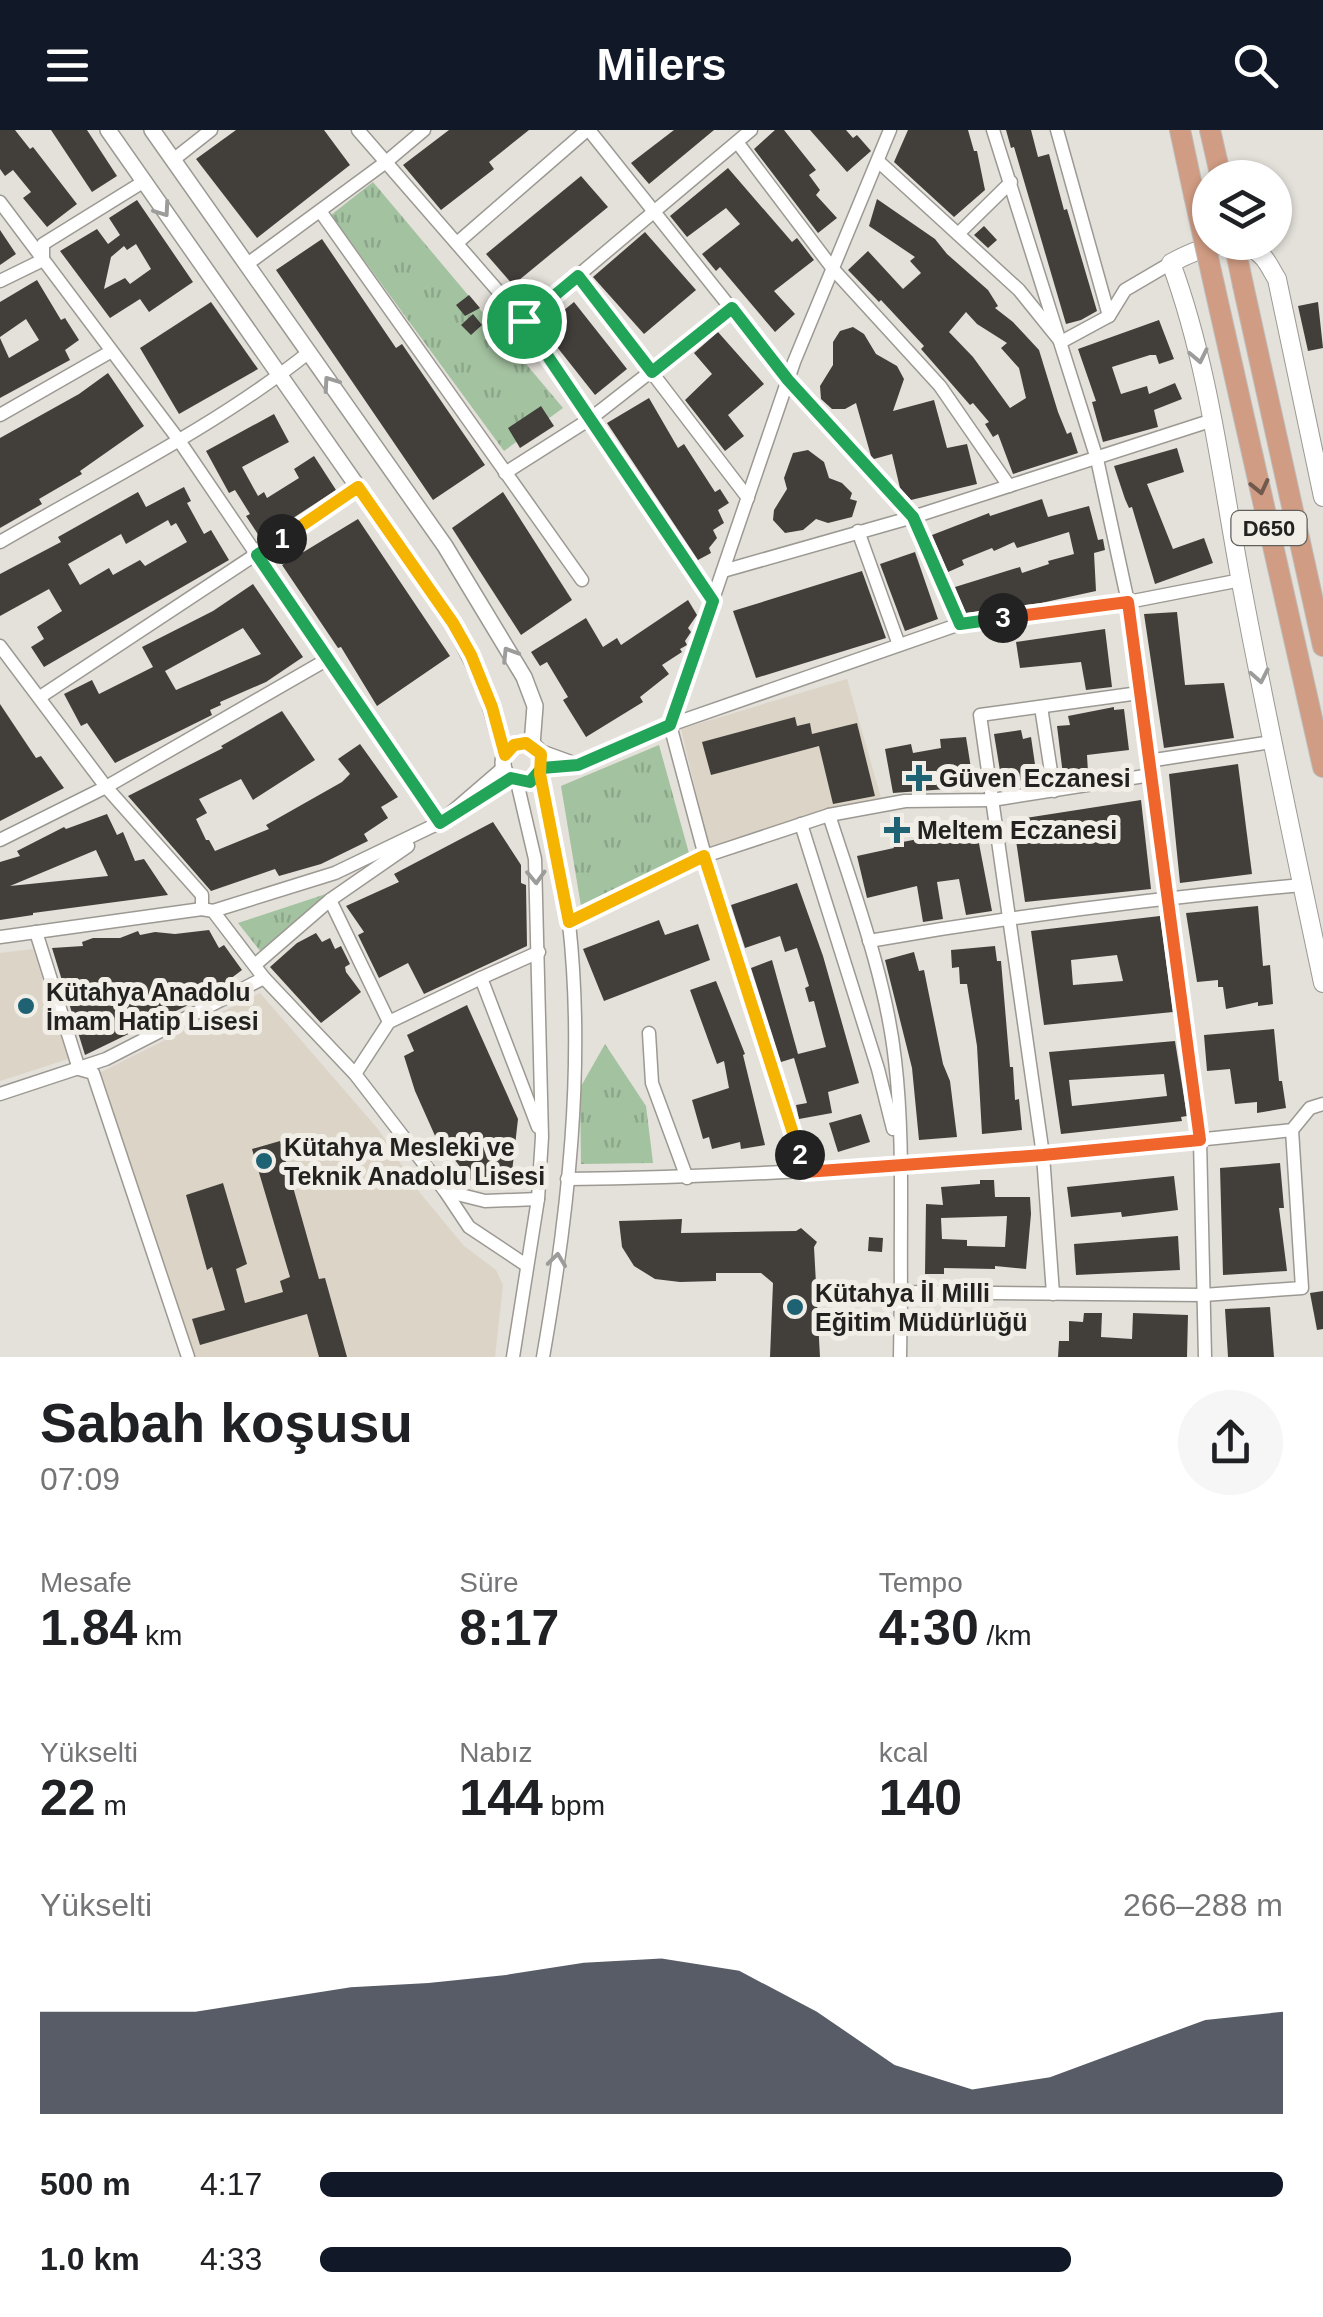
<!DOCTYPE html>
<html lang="tr">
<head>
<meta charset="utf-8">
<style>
  :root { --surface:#fff; --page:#f6f6f6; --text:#202124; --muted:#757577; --accent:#111827 }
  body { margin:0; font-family:Helvetica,sans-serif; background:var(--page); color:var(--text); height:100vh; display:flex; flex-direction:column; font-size:38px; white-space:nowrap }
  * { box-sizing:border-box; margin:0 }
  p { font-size:32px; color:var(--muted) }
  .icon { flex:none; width:55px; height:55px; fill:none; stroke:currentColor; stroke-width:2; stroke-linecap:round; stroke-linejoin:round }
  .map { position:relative; height:1227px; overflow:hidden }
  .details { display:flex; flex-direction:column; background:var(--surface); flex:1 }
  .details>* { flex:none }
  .tools { position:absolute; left:1192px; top:30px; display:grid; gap:20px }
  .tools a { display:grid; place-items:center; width:100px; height:100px; border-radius:50%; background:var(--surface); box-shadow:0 2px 8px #0004; font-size:50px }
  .pin { position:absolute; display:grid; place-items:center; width:85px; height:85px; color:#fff; margin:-42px; border:5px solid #fff; border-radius:50%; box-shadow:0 2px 10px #0007 }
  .km { position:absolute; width:50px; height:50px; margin:-25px; border-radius:50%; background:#222; color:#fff; font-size:28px; line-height:50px; text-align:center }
  .round { display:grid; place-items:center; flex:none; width:105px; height:105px; border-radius:52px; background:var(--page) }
  .head { display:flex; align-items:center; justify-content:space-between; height:170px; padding:0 40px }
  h1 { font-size:55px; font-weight:800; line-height:75px }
  .figures { display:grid; grid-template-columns:repeat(3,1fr); gap:15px; height:170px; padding:10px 40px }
  .figures div { display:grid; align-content:center }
  .figures b { font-size:50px; font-weight:800 }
  .figures small { font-size:28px; font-weight:400 }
  .figures p { font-size:28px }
  .chart { height:280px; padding:20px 40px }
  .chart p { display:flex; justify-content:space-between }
  .chart svg { width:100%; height:180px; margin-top:10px; fill:var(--accent); opacity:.7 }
  ul { padding:0 40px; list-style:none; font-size:32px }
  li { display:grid; grid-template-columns:160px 120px 1fr; align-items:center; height:75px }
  li i { height:25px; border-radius:12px; background:var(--accent) }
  header { display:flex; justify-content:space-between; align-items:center; height:130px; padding:0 40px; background:var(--accent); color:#fff; font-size:45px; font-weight:800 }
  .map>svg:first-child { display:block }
</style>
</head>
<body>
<header><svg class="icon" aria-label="menu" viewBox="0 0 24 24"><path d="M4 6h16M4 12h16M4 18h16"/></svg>Milers<svg class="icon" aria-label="search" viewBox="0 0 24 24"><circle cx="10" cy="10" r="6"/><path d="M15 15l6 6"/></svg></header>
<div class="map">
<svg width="1323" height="1227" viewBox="0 0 1323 1227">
  <defs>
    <pattern id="grass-tufts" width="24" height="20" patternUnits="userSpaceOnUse" patternTransform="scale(2.5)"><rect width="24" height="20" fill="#a3c2a0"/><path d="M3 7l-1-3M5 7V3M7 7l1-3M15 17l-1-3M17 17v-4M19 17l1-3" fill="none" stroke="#8ca68a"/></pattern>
  </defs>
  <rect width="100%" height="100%" fill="#e4e0da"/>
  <!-- built -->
  <g fill="#dbd4c7">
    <polygon points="847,549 883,675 710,721 681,599"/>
    <polygon points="33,819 68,929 0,951 0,823"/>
    <polygon points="260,863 378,999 420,1063 464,1116 496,1140 503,1155 495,1227 193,1227 99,943"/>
  </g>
  <!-- grass -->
  <g fill="url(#grass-tufts)">
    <polygon points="373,52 563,278 504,321 331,85"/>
    <polygon points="659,615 690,727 582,782 561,656"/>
    <polygon points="326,764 261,822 238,793"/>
    <polygon points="605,914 646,976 653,1033 581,1034 580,958"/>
  </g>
  <!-- building -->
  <g fill="#423f3b" fill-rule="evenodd">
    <polygon points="0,0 15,0 30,19 33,17 77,74 47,97 23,68 31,62 13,40 5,46 0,39"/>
    <polygon points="51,0 87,0 117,46 92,62"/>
    <polygon points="236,0 324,0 350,35 257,108 196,29"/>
    <polygon points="449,0 529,0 489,32 494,39 441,80 403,35"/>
    <polygon points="674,0 714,0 649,54 631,33"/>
    <polygon points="775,0 784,0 816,40 809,45 820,60 816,65 837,88 818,103 754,19"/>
    <polygon points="810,0 846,0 853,8 857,5 871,21 847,42"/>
    <polygon points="908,0 968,0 974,21 977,21 985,60 954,87 894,32"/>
    <polygon points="1006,0 1031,0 1038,27 1049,24 1064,80 1067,79 1097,181 1081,190 1066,194 1014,17 1011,18"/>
    <polygon points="728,38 792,112 797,108 814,130 774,161 795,184 775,202 720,137 716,141 702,124 740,94 726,78 687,107 670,86"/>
    <polygon points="581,46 608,77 513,155 486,124"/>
    <path d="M877,69L935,109L947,124L988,160L998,176L995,178L1013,192L1039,220L1058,282L1067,304L1071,302L1078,323L1013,344L998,304L993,307L985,294L989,292L973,273L970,275L921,219L924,216L881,170L879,172L848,140L868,121L903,159L921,143L910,131L915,127L869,96ZM966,182L977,194L1007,213L1001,218L1019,238L1026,268L1010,278L973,227L949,202Z"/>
    <path d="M137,70L193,152L149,182L140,169L110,188L60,121L97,99L108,114L120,105L109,88ZM136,114L151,139L130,154L125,148L104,159L111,127L124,116L127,120Z"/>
    <polygon points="984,96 997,110 988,118 974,105"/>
    <polygon points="0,100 16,124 0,135"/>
    <polygon points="645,102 696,160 644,204 593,147"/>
    <polygon points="322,109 396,218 402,214 485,335 433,370 276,140"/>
    <polygon points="37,150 61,190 65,188 79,210 65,220 70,230 0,268 0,208 9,228 39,210 26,189 0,207 0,172"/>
    <polygon points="469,165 480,178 465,186 456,175"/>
    <polygon points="211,172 258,239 179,284 140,218"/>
    <polygon points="574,172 627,239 595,265 542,198"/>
    <polygon points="1318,172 1323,218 1308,221 1298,176"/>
    <polygon points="473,184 482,195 471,205 461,195"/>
    <polygon points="1159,190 1174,229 1159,234 1156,225 1150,225 1112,237 1121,264 1147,256 1149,264 1175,253 1182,269 1154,280 1158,297 1103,312 1092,272 1096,271 1078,219"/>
    <polygon points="853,197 864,204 876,224 897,236 904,249 893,281 934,270 947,318 967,314 977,354 911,370 900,358 892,324 874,329 871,326 856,273 845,279 832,279 821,269 820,256 833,235 833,212 840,201"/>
    <polygon points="718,202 764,254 728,285 744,306 725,321 685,270 712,244 694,223"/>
    <polygon points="108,243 144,296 80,341 82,344 39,369 42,374 0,398 0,308 79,264"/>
    <polygon points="649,268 678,318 684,314 715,362 720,359 729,373 718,380 724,393 713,400 717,408 709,418 711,423 698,430 607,293"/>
    <polygon points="541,276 554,296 520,318 508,298"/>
    <polygon points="274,284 289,312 242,337 258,366 264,362 267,368 299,348 294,339 314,326 336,360 261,409 246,386 250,384 235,360 229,363 206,321"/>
    <polygon points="1177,318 1184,342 1147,354 1173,419 1204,408 1213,433 1155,454 1132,377 1129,378 1125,369 1114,336"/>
    <polygon points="808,320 824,332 829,348 842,353 852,363 850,369 857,371 852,387 828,393 816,389 803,400 785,403 773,390 774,380 787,359 784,348 793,323"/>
    <path d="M184,357L191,371L187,373L204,404L211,400L229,430L44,537L31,517L44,509L37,497L62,481L49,459L0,486V444L61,412L58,407L138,362L146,377ZM168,390L171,396L176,393L187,412L145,436L140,430L113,445L109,438L80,455L68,434L121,404L126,414Z"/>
    <polygon points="503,362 572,470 521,505 452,398"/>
    <polygon points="1042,369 1048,387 1089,376 1098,410 1103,409 1105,420 1094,423 1096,461 1041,473 966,483 955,457 1020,437 1022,443 1049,434 1048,431 1074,424 1069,402 1017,418 1014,412 994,421 992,418 962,430 964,435 948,442 932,405 989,383 990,386"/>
    <polygon points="358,389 450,526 377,576 341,517 338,518 282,435"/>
    <polygon points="915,422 938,489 905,501 880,434"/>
    <polygon points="862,441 886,508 756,548 733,481"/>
    <path d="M253,454L303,527L266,552L220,572L221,575L210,580L212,585L115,633L87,593L81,596L64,564L92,550L99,564L153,537L142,517L213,481ZM243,498L261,524L176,560L165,541Z"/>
    <polygon points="688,470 697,485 688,498 691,502 685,511 687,515 680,519 682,522 662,535 669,544 640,567 643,572 586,607 563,570 568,567 547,532 540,536 531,522 586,488 603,517 617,508 621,515"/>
    <polygon points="1177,482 1185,555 1224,553 1234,608 1164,618 1144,484"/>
    <polygon points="1105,499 1112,557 1086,560 1081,532 1020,538 1016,512"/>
    <polygon points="0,574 36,628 41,626 64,658 0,691"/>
    <polygon points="1114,577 1114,580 1124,579 1129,620 1087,625 1088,642 1063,645 1057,596 1070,595 1068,586"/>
    <polygon points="282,581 315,630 253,670 241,649 199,669 207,683 196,689 206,710 209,710 215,721 269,699 266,695 342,652 350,644 338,629 360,614 398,667 381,677 388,688 364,704 368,711 321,734 279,746 275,739 211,761 128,666 223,618 221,616"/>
    <polygon points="795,587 797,596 810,593 812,604 857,593 875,666 833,674 819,616 711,645 702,612"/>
    <polygon points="1021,600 1023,609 1031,607 1037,648 1002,653 994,604"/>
    <polygon points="966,607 974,657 893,663 885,619 911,614 913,623 941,618 940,609"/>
    <polygon points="1238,634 1252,744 1180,753 1169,644"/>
    <polygon points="1141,670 1151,759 1025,772 1013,690"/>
    <path d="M107,684L117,705L123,702L135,731L144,729L168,765L33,783V785L0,790V732L20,726L17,721L64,697L66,699ZM96,720L108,746L10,756Z"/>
    <polygon points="493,692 521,735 521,753 526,755 527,816 424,864 408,833 379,848 358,805 364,802 346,776 399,752 394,744"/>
    <polygon points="976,698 992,781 966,785 959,749 937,752 943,789 923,792 917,756 867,768 857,726 894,718 892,714"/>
    <polygon points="797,753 823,826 859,953 828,962 832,983 799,989 796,975 807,973 794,928 781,932 751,838 772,830 798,924 826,917 814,871 809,872 805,858 809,856 797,818 785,822 780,806 745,818 731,775"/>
    <polygon points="1258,776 1263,836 1270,835 1273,874 1258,876 1258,872 1226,879 1223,857 1218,857 1218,850 1197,852 1186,783"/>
    <path d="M1160,786L1173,882L1044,895L1031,801ZM1117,825L1123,851L1073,855L1071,830Z"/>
    <polygon points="659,790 665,805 698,794 710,830 604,871 583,819"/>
    <polygon points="209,800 219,818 224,815 242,840 209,865 85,925 52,818 83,816 82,812 93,808 120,808 138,801 140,805 155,802 175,804"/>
    <polygon points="316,803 322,812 330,808 335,819 341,816 350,834 345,837 346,842 361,862 321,893 270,837 297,813"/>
    <polygon points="995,816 997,831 1001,831 1010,937 1013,937 1015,970 1019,969 1022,1000 982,1004 977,916 967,854 960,854 959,837 952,838 951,820"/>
    <polygon points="914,822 919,841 924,840 943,934 950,951 957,1007 919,1010 912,938 885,830"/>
    <polygon points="716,851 745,924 743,925 765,1015 741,1019 740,1012 712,1019 709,1007 703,1009 692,970 729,958 724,931 717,934 690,860"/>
    <polygon points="467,875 518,989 512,1042 475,1056 451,1025 442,1005 436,1008 415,961 404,926 414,921 407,905"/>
    <polygon points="1274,899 1279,951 1282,951 1286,978 1257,983 1257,972 1235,974 1230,939 1207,941 1204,905"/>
    <path d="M1175,911L1187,986L1181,987L1182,991L1061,1004L1049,922ZM1164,944L1167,966L1072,976L1069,950Z"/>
    <polygon points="861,984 870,1012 838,1022 829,993"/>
    <polygon points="280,1011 319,1149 325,1148 347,1227 319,1227 307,1184 200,1215 192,1189 225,1180 212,1137 207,1140 186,1065 223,1053 247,1134 236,1139 245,1173 283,1162 280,1151 290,1147 252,1019"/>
    <polygon points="1280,1033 1284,1078 1279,1078 1287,1141 1223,1145 1220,1038"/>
    <polygon points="1174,1046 1178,1080 1122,1087 1121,1082 1071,1087 1067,1057"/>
    <path d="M980,1050H994L995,1067H1030L1031,1084L1026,1139L995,1136V1139L944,1138V1144H925L926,1074L943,1075L941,1057L980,1054ZM1007,1086L1005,1117L967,1116V1110L942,1109L941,1088Z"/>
    <polygon points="682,1089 681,1103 796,1101 801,1098 817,1112 814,1117 820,1227 770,1227 773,1153 761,1143 716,1143 716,1151 680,1152 655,1149 634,1136 622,1117 619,1091"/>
    <polygon points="1178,1106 1180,1140 1076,1145 1074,1114"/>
    <polygon points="869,1107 883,1108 882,1122 868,1121"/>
    <polygon points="1323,1161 1323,1199 1317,1200 1310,1163"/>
    <polygon points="1270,1177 1274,1227 1228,1227 1225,1179"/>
    <polygon points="1084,1183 1102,1183 1101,1207 1132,1209 1133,1183 1188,1185 1187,1227 1058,1227 1059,1211 1069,1211 1069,1191 1083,1192"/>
  </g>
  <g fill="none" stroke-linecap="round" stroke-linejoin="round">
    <!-- minor casing -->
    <g stroke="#9c9993" stroke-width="15">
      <g id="minor">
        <polyline points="358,0 524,191 713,471"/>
        <polyline points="589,0 788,250 913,387 960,494"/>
        <polyline points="993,0 1097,329 1128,472 1200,1010 1205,1227"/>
        <polyline points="1057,0 1109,186"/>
        <polyline points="737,12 833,139 940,256 1009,356"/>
        <polyline points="173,30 211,0"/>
        <polyline points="878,31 1019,160 1061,212 1109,186 1125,160 1171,133"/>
        <polyline points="0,72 178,309 439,693"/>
        <polyline points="320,81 582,450"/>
        <polyline points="958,104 1011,52"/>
        <polyline points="457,113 587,0"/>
        <polyline points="246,135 386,32 424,0"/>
        <polyline points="578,146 748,368"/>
        <polyline points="0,151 43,130 43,114 143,52"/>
        <polyline points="524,191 751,0"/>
        <polyline points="0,285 110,222"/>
        <polyline points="505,343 590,289 732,178"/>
        <polyline points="858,401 899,515"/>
        <path d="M0,412C103,352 215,297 308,223"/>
        <polyline points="723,441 913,387 1213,290"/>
        <polyline points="0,516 106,657 202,765 202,779 213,781 264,848 355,944 445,1061 469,1097 526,1135"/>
        <polyline points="40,567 358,357"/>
        <polyline points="1041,577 1054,661"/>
        <polyline points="538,620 571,632"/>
        <polyline points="1148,631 1272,612"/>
        <polyline points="542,637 578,635 670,595 960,494 1128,472 1241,450"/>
        <path d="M540,643C549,693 564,743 569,793C585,937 568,1085 543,1227"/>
        <polyline points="474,671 511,648"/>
        <path d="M829,685C854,763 886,848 895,930C904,1007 900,1085 901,1162L1203,1165L1302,1158L1292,1000"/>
        <polyline points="801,694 878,939 893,999"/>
        <polyline points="0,710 106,657 328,529"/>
        <polyline points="330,770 389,892"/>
        <polyline points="213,781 335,743 439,693 504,637"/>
        <polyline points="569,792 705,726 829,685 905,671 992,670 1151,645"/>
        <polyline points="36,802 79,939 93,943 188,1227"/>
        <polyline points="0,807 202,779"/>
        <path d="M869,811C1013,786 1156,768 1302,755"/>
        <polyline points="256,834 330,770 408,716"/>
        <polyline points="649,903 652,953 687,1048"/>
        <polyline points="355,944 389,892 481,848"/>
        <polyline points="0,964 106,929 264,848"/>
        <polyline points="538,997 481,848 539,822"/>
        <polyline points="805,1041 705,726 670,595 794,232 890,0"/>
        <path d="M567,1049C810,1046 1051,1026 1292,1000L1310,978L1323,974"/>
        <polyline points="445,1061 485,1071 538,1069"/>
        <polyline points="1053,1164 1043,1025 980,585 1139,563"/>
        <polyline points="513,1227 538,1069 542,1007 535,729 517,652"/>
        <polyline points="900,1227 901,1162"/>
      </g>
    </g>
    <!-- tertiary casing -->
    <g stroke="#9c9993" stroke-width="18">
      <g id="tertiary">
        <polyline points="108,0 453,493 484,555 505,625"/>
        <polyline points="152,0 445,416 524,547 535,576 532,615"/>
        <circle cx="523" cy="633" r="20"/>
      </g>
    </g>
    <!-- secondary casing -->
    <g stroke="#9c9993" stroke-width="20">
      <path id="secondary" d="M1323,367L1277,149C1273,143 1269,134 1264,128C1240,101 1197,119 1171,133C1209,236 1221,345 1241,452C1266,586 1295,720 1323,853"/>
    </g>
    <!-- trunk casing -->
    <g stroke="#bdbdbc" stroke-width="22">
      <g id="trunk">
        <polyline points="1180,0 1194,65"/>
        <polyline points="1210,0 1221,48"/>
        <polyline points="1243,155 1323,516"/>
        <polyline points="1215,159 1323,637"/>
      </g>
    </g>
    <!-- minor -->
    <use href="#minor" stroke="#fff" stroke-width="12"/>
    <!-- tertiary -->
    <use href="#tertiary" stroke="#fff" stroke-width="15"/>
    <!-- secondary -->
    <use href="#secondary" stroke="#fff" stroke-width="18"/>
    <!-- trunk -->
    <use href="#trunk" stroke="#d09c83" stroke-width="20"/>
    <!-- trunk-bridge casing -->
    <g stroke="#bdbdbc" stroke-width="22" stroke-linecap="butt">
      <g id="trunk-bridge">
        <polyline points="1194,65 1215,159"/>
        <polyline points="1234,112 1243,155"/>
      </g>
    </g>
    <!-- trunk-bridge -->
    <use href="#trunk-bridge" stroke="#d09c83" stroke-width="20"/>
  </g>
  <!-- one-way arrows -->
  <defs><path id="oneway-chevron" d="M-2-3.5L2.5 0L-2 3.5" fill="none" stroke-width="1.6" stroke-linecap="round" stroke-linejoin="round" transform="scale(2.5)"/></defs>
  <g stroke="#9c9c9b">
    <use href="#oneway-chevron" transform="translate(163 80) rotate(55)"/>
    <use href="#oneway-chevron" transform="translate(1199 226) rotate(78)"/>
    <use href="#oneway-chevron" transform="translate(330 253) rotate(-125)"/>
    <use href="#oneway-chevron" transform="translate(509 524) rotate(-122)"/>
    <use href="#oneway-chevron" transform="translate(1260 546) rotate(79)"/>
    <use href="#oneway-chevron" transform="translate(536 747) rotate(88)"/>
    <use href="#oneway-chevron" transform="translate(557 1130) rotate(-83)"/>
  </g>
  <use stroke="#71594d" href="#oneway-chevron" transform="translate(1260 357) rotate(77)"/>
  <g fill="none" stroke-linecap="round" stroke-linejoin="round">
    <!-- split-1 casing -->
    <g stroke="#fff" stroke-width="20">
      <polyline id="split-1" points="282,409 257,425 440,693 511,648 530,652 542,638 578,635 670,595 713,471 524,191"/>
    </g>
    <!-- split-2 casing -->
    <g stroke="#fff" stroke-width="20">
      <polyline id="split-2" points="282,409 358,357 453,493 471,525 492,577 505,625 514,615 526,613 541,624 540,644 569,792 704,726 800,1025"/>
    </g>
    <!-- split-3 casing -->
    <g stroke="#fff" stroke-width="20">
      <polyline id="split-3" points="800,1025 805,1042 1043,1025 1200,1010 1128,472 1003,488"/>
    </g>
    <!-- split-4 casing -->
    <g stroke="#fff" stroke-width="20">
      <polyline id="split-4" points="524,191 578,146 652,242 732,178 788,250 913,387 960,494 1003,488"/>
    </g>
    <!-- split-1 -->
    <use href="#split-1" stroke="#22a559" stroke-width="12"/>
    <!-- split-2 -->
    <use href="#split-2" stroke="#f5b400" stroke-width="12"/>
    <!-- split-3 -->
    <use href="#split-3" stroke="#f0652b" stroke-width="12"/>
    <!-- split-4 -->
    <use href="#split-4" stroke="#22a559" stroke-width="12"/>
  </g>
  <!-- markers -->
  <g fill="#1e6274" stroke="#f1eee7" stroke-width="4">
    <path d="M914 633h10v10h10v10h-10v10h-10v-10h-10v-10h10z"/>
    <path d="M892 685h10v10h10v10h-10v10h-10v-10h-10v-10h10z"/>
    <circle cx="26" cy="876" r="10"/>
    <circle cx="264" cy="1031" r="10"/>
    <circle cx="795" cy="1177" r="10"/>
  </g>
  <g text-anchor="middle" stroke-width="10" stroke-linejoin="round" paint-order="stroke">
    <!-- shield labels -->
    <rect fill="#f1eee7" stroke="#615f5c" stroke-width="2.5" x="1231.5" y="381" width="75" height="34" rx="8"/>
    <g font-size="22" font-weight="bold" fill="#232220">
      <text x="1269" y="406">D650</text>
    </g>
    <!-- poi labels -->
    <g font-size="25" font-weight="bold" fill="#232220" stroke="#f1eee7" text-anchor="start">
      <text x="939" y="657">Güven Eczanesi</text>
      <text x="917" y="709">Meltem Eczanesi</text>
      <text x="46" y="871">Kütahya Anadolu<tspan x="46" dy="29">İmam Hatip Lisesi</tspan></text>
      <text x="284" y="1026">Kütahya Mesleki ve<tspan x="284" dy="29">Teknik Anadolu Lisesi</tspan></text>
      <text x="815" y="1172">Kütahya İl Milli<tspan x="815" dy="29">Eğitim Müdürlüğü</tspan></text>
    </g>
  </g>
</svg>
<div class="tools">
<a><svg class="icon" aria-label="layers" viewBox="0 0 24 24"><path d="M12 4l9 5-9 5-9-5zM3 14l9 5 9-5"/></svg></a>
</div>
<div class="pin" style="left:524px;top:191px;background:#1e9e55"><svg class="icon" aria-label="arrive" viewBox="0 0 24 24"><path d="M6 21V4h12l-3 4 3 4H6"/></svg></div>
<b class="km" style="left:282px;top:409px">1</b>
<b class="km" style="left:800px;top:1025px">2</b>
<b class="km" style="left:1003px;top:488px">3</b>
</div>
<section class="details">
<div class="head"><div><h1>Sabah koşusu</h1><p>07:09</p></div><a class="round"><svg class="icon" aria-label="share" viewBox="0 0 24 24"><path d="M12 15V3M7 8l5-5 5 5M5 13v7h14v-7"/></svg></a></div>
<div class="figures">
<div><p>Mesafe</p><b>1.84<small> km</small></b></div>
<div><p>Süre</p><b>8:17</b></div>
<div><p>Tempo</p><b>4:30<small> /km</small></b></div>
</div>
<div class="figures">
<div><p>Yükselti</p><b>22<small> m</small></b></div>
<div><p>Nabız</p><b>144<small> bpm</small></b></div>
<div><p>kcal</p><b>140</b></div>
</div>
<div class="chart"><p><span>Yükselti</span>266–288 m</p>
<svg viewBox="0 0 160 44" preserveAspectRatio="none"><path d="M0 44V19L10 19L20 19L30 16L40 13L50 12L60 10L70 7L80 6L90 9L100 19L110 32L120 38L130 35L140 28L150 21L160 19V44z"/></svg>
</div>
<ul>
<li><b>500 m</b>4:17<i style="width:100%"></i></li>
<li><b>1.0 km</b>4:33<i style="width:78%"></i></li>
</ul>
</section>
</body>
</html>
